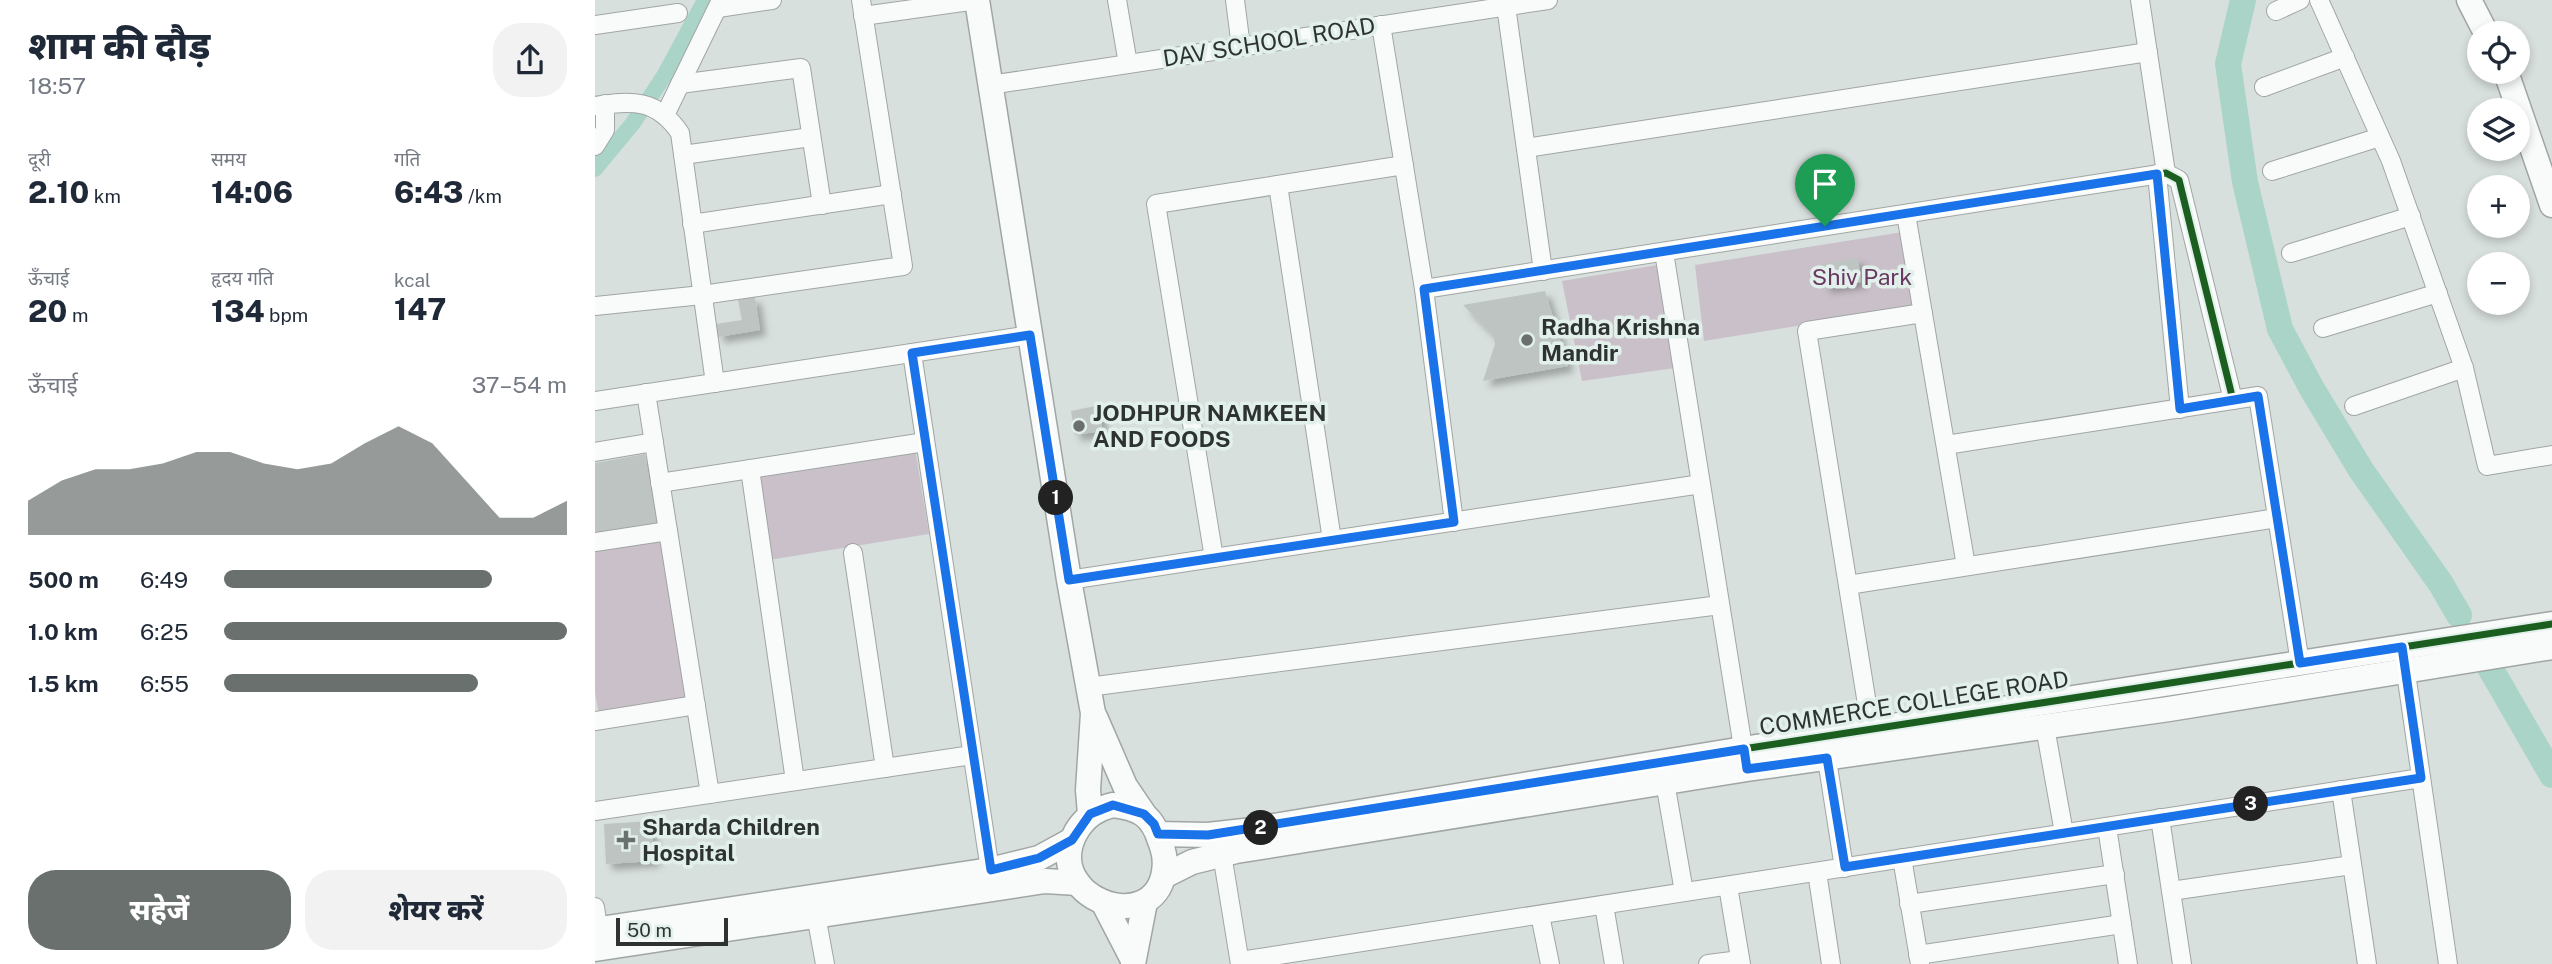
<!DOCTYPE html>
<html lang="hi">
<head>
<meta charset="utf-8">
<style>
  :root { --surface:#fff; --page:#f2f2f3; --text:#1f2937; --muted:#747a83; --accent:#6a706e }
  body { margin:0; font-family:"Public Sans","Noto Sans Devanagari",sans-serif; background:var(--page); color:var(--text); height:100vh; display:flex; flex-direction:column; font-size:26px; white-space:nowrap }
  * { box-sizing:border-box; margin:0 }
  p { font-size:23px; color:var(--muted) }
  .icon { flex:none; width:38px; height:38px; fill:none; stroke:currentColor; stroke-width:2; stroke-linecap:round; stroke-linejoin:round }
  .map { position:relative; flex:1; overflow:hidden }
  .sheet { display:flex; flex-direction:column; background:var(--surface); width:595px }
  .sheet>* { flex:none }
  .controls { position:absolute; left:1872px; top:21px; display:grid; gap:14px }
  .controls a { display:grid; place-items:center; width:63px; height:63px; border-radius:50%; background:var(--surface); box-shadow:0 4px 10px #0003; font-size:35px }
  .scale { position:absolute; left:21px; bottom:18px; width:112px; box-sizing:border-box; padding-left:7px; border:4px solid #2e3332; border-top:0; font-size:19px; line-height:24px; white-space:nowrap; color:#2e3332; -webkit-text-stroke:5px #e2f0eb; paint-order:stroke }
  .pin { position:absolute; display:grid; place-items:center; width:60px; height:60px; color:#fff; margin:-72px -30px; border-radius:50% 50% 50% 0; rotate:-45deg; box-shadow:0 0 7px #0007 }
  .pin .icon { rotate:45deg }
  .km { position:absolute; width:35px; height:35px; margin:-18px; border-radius:50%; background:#222; color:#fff; font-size:19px; line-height:35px; text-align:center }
  .round { display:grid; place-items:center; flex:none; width:74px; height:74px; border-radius:28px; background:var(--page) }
  .overview { display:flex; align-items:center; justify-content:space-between; height:119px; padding:0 28px }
  h1 { font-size:38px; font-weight:800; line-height:52px }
  .figures { display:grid; grid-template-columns:repeat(3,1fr); gap:10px; height:119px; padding:7px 28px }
  .figures div { display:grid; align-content:center }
  .figures b { font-size:30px; font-weight:800 }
  .figures small { font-size:19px; font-weight:400 }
  .figures p { font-size:19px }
  .chart { height:196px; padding:14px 28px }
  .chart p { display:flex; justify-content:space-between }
  .chart svg { width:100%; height:126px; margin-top:7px; fill:var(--accent); opacity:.7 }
  .cta { display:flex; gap:14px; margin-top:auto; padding:14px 28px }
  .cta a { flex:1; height:80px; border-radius:28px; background:var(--accent); color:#fff; font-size:28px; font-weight:800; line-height:80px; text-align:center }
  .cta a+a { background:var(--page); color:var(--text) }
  ul { padding:0 28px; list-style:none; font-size:23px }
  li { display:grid; grid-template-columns:112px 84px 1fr; align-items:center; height:52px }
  li i { height:18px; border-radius:9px; background:var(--accent) }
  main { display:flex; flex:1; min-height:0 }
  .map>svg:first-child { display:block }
</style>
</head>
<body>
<main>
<section class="sheet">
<div class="overview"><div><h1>शाम की दौड़</h1><p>18:57</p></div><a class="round"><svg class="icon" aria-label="share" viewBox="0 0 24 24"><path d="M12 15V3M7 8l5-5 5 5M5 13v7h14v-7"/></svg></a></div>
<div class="figures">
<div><p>दूरी</p><b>2.10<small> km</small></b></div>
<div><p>समय</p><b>14:06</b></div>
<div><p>गति</p><b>6:43<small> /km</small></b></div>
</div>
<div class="figures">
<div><p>ऊँचाई</p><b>20<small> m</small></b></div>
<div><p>हृदय गति</p><b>134<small> bpm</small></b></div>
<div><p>kcal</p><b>147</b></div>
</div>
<div class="chart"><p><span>ऊँचाई</span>37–54 m</p>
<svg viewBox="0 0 160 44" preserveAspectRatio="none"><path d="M0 44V32L10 25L20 21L30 21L40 19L50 15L60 15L70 19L80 21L90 19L100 12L110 6L120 12L130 25L140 38L150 38L160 32V44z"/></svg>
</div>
<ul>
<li><b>500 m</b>6:49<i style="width:78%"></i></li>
<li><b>1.0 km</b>6:25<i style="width:100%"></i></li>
<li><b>1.5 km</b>6:55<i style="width:74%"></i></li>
</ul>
<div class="cta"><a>सहेजें</a><a>शेयर करें</a></div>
</section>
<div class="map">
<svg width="1957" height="964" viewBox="0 0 1957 964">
  <defs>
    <filter id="shadow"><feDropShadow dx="6" dy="6" stdDeviation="3.5" flood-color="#0004"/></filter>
  </defs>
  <rect width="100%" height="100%" fill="#d8e0dd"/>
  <!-- green -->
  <g fill="#cac0c9">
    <polygon points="1308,232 1320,307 1109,341 1100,265"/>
    <polygon points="1062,265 1080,368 987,381 967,281"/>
    <polygon points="320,448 334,534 174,560 160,473"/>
    <polygon points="68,536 95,701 4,716 0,692 0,547"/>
  </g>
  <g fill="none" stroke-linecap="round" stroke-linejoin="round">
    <!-- canal -->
    <polyline stroke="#aad4c8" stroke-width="16" points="0,169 38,123 69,76 110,0"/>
    <!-- river -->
    <g stroke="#aad4c8" stroke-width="26">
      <polyline points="1648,0 1633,64 1650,182 1685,329 1717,389 1766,470 1846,584 1864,615"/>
      <polyline points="1894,666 1957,775"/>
    </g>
  </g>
  <!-- building -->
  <g fill="#bec4c2" filter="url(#shadow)">
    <polygon points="1263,258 1266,282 1230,287 1226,264"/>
    <polygon points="950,291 973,366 888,381 900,344 898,335 868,305"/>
    <polygon points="160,297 165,330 123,337 121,324 147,320 143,300"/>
    <polygon points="505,405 507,431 480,435 476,411"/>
    <polygon points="50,454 62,525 0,535 0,463"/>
    <polygon points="56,821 59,861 11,864 9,824"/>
  </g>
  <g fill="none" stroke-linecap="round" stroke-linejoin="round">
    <!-- street casing -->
    <g stroke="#a0a6a4" stroke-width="20">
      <g id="street">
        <polyline points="522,0 533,64"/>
        <polyline points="640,0 646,47"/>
        <polyline points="1545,0 1571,173"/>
        <polyline points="1724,0 1796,161 1869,368 1892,466 1957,455"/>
        <polyline points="911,6 948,271"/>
        <polyline points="123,8 177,0"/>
        <polyline points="1681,11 1705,0"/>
        <polyline points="268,16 382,0"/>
        <polyline points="0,25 83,13"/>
        <polyline points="786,25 829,289 859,522"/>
        <polyline points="85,84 206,68 227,205"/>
        <polyline points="395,85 953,0"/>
        <polyline points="1669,87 1750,57"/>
        <path d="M0,106C37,100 62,99 85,133L120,383"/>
        <polyline points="70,115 126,0"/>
        <polyline points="0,146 10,130 10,104"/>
        <polyline points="931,148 1553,52"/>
        <polyline points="88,155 216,137"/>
        <polyline points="1677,171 1785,137"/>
        <polyline points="1562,174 1585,409"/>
        <polyline points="683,185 737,540"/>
        <polyline points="1311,214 1371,566"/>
        <polyline points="97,224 297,194"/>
        <polyline points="1069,252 1150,760"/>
        <polyline points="1696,253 1816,216"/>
        <polyline points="829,289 1571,173 1584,180 1638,400"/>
        <polyline points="0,306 107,295 308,266 266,0"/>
        <polyline points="1728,328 1843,293"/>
        <polyline points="317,353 395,870"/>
        <polyline points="51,393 115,794"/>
        <polyline points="0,401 435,335"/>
        <polyline points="1759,406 1869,368"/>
        <polyline points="1351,445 1663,396 1705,663"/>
        <polyline points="0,452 59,442"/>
        <polyline points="155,469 200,781"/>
        <polyline points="65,483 330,442"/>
        <polyline points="0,542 73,531"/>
        <polyline points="258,553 290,768"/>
        <polyline points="619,558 561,204 809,165"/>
        <polyline points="474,580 1106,484"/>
        <polyline points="1253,585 1682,518"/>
        <polyline points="1809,659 1853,964"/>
        <polyline points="493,687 1125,605"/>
        <polyline points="0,721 101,705"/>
        <polyline points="1450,727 1469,833"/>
        <polyline points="1276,729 1212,331 1328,313"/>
        <polyline points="1230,747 1249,868"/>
        <polyline points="1070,782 1089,892"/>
        <polyline points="1746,790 1772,964"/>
        <polyline points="0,811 377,755"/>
        <polyline points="1565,818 1587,964"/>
        <polyline points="1512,827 1533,964"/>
        <polyline points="627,854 645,964"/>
        <polyline points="1307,858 1325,964"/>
        <polyline points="1222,872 1236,964"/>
        <polyline points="1133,886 1146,964"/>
        <polyline points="1576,891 1757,865"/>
        <polyline points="219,904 230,964"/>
        <polyline points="1314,904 1520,874"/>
        <polyline points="1009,905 1019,964"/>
        <polyline points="0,907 5,941"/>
        <polyline points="945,915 955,964"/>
        <polyline points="1323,955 1527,924"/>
        <polyline points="645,961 1826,778"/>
        <polyline points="1113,964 1145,960"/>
      </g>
    </g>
    <!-- secondary casing -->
    <g stroke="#a0a6a4" stroke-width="27">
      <g id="secondary">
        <polyline points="382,0 474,580 498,713 493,790 495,814"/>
        <polyline points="1874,0 1891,33"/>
        <polyline points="1911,72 1957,205"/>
        <polyline points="500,717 530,786 549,814"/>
        <path d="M518,805C544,808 557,815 565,841C569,852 571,860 569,872C558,939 445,897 481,832C490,817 501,809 518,805Z"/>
        <polyline points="563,834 613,835 649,831 1148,749 1957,624"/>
        <polyline points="569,876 597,862 641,851 1152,769 1574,709 1957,647"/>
        <polyline points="509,904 538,960"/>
        <polyline points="0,930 395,870 444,858 477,840"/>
        <polyline points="0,949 450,881 483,883"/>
        <polyline points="538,964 550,902"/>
      </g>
    </g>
    <!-- street -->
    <use href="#street" stroke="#f9fafa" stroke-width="18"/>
    <!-- secondary -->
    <use href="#secondary" stroke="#f9fafa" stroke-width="24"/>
    <!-- cycleway casing -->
    <g stroke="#e2f0eb" stroke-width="11">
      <g id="cycleway">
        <polyline points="829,289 1571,173 1584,180 1638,400"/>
        <polyline points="563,834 613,835 649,831 1148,749 1957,624"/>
      </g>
    </g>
    <!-- cycleway -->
    <use href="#cycleway" stroke="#1b5e20" stroke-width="7"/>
  </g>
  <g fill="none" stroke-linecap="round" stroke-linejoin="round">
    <!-- route casing -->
    <g stroke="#fff" stroke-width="14">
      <polygon id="route" points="1562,174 1585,409 1663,396 1705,663 1807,647 1826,778 1250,867 1232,758 1152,769 1149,749 613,835 563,834 559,824 549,814 518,805 495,814 477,840 444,858 396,870 317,353 435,335 474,580 859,522 829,289"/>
    </g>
    <!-- route -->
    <use href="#route" stroke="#1a73e8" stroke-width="9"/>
  </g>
  <!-- markers -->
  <g fill="#6a706e" stroke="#e2f0eb" stroke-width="2.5">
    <circle cx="932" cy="340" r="7"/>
    <circle cx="484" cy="426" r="7"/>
    <path d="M27.5 829.5h7v7h7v7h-7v7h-7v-7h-7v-7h7z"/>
  </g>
  <g text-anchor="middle" stroke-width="7" stroke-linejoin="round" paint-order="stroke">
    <!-- street labels -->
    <g font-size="23" fill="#2e3332" stroke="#e2f0eb">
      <text transform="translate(674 42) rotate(-9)" y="8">DAV SCHOOL ROAD</text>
      <text transform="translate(1319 703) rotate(-9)" y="8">COMMERCE COLLEGE ROAD</text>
    </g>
    <!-- park labels -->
    <g font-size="23" fill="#6a3760" stroke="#e2f0eb">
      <text x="1267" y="285">Shiv Park</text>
    </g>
    <!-- poi labels -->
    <g font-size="23" font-weight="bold" fill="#2e3332" stroke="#e2f0eb" text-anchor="start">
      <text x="946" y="335">Radha Krishna<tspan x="946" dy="26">Mandir</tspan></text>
      <text x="498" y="421">JODHPUR NAMKEEN<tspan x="498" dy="26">AND FOODS</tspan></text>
      <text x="47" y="835">Sharda Children<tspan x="47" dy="26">Hospital</tspan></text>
    </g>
  </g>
</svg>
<div class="controls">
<a><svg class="icon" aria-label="locate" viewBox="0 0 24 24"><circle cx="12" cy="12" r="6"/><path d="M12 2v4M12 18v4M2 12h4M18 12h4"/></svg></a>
<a><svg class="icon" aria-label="layers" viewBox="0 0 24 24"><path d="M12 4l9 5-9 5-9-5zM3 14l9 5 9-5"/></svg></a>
<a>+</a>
<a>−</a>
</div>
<div class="scale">50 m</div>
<div class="pin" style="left:1230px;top:226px;background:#1e9e55"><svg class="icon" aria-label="arrive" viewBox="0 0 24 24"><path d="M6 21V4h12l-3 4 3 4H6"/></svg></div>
<b class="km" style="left:461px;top:498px">1</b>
<b class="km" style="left:666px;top:828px">2</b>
<b class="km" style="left:1656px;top:804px">3</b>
</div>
</main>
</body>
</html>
